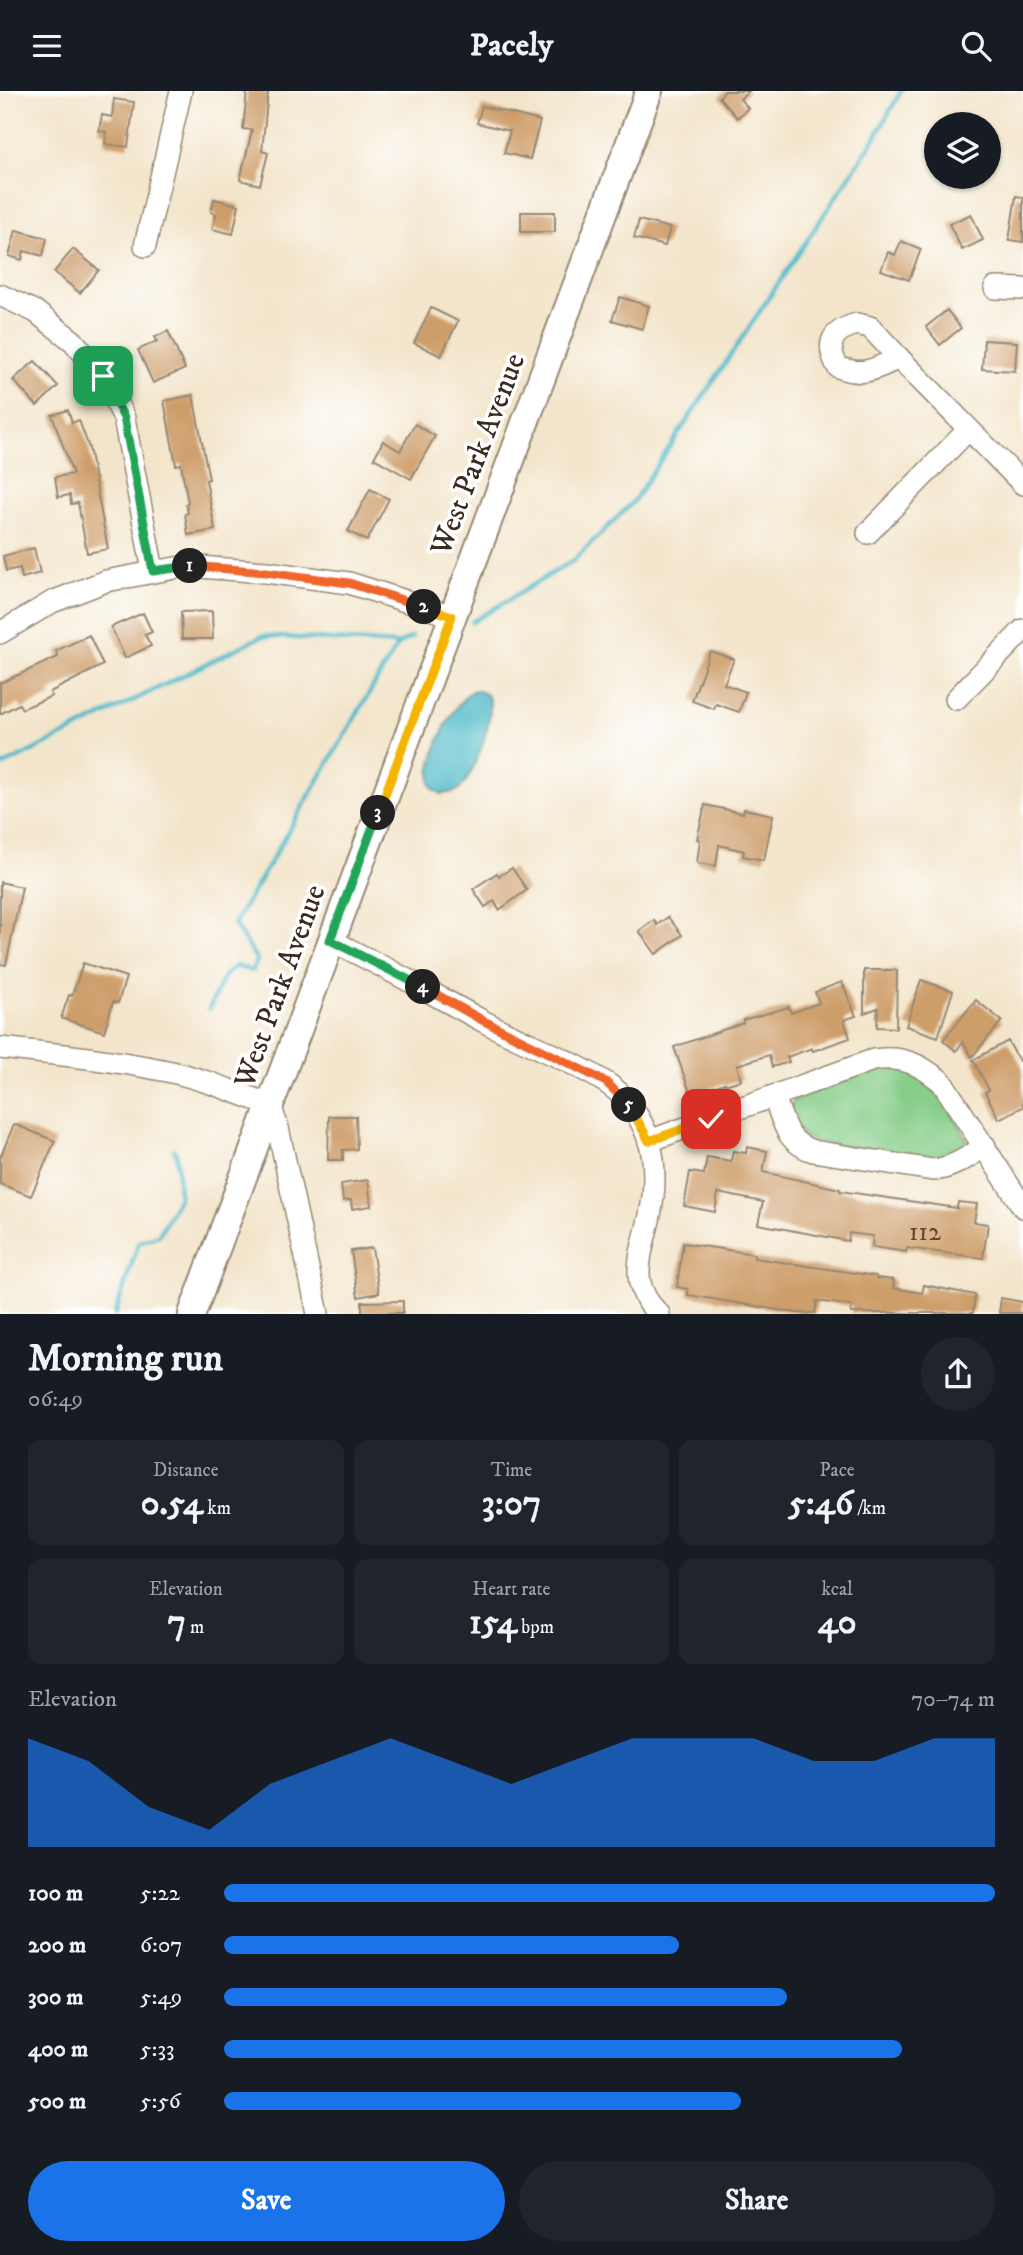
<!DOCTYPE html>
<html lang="en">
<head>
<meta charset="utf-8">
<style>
  :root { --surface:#171b24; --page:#20242c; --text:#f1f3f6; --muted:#9ea1a6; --accent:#1a73e8 }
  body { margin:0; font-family:"IM FELL DW Pica",serif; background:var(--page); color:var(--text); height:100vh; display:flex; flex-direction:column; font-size:26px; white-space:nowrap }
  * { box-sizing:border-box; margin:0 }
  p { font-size:23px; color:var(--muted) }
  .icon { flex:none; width:38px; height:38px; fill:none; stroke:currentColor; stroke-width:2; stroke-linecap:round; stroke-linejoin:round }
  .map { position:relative; height:1223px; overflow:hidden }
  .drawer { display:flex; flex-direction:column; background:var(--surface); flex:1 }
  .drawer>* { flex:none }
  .fabs { position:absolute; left:924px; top:21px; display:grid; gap:14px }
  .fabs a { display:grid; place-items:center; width:77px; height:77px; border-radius:50%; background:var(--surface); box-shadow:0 2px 5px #0004; font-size:35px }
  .pin { position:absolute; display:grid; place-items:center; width:60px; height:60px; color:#fff; margin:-30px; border-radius:14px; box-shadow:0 4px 10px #0006 }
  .km { position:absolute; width:35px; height:35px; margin:-18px; border-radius:50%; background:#222; color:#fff; font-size:19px; line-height:35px; text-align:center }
  .round { display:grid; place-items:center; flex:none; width:74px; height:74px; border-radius:37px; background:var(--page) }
  .head { display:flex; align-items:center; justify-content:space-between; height:119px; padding:0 28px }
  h1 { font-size:38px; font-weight:800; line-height:52px }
  .metrics { display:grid; grid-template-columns:repeat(3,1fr); gap:10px; height:119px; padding:7px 28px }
  .metrics div { display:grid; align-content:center; border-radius:14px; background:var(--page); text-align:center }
  .metrics b { font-size:35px; font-weight:800 }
  .metrics small { font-size:19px; font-weight:400 }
  .metrics p { font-size:19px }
  .chart { height:196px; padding:14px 28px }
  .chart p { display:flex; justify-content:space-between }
  .chart svg { width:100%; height:126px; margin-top:7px; fill:var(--accent); opacity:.7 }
  .button { display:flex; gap:14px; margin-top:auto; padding:14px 28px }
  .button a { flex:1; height:80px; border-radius:42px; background:var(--accent); color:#fff; font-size:28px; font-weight:800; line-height:80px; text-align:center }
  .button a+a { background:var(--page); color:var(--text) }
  ul { padding:0 28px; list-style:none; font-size:23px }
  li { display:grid; grid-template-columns:112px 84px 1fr; align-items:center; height:52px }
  li i { height:18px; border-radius:9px; background:var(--accent) }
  header { display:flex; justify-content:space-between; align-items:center; height:91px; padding:0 28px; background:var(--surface); font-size:32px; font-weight:800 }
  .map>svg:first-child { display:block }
</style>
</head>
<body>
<header><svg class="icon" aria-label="menu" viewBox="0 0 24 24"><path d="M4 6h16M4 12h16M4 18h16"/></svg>Pacely<svg class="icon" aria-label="search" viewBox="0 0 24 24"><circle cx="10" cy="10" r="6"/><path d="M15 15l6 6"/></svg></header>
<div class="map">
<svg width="1023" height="1223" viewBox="0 0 1023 1223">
  <rect width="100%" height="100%" fill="#fff"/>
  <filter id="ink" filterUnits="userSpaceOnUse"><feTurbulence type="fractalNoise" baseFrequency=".0143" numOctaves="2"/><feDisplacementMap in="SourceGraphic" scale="14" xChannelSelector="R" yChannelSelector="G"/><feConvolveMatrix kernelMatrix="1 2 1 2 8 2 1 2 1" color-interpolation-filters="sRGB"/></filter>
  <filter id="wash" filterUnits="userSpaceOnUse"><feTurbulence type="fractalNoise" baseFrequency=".00686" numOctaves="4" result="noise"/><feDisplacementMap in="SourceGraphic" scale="28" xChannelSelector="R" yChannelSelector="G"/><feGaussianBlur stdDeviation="1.57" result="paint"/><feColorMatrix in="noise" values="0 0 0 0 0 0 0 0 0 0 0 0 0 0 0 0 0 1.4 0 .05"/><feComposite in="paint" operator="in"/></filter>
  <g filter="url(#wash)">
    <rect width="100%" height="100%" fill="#f3e5cb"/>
    <!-- green -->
    <path fill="#87ce89" stroke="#617c54" stroke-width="2" d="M887,977C933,980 946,1013 967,1048L960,1062L938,1070L817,1051C798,1045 782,1029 794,1009L866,981Z"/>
    <!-- water -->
    <path fill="#4db9c8" stroke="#447273" stroke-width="2" d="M474,599C479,600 485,601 488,606C497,621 473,689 458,699C454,702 447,702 442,703C437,700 432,698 431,692C426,668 453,610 474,599Z"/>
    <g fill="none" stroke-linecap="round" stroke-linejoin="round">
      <!-- stream -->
      <g stroke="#4db9c8" stroke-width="4.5">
        <polyline points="472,531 574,469 633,411 875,47 901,0"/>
        <polyline points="0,676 262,545 398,553 412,546"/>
        <polyline points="209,918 224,885 236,875 252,880 257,869 234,833 398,553"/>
        <polyline points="115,1223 139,1151 159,1144 179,1106 177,1064 174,1059"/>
      </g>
    </g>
    <g id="blocks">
      <!-- building -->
      <g fill="#ce9e6a">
        <polygon points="247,0 268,1 262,60 268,62 260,94 240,89 252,39 243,38"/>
        <polygon points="725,0 749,0 740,8 748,17 737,27 719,6"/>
        <polygon points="114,8 134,11 128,56 105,53 106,41 99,40 102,24 112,26"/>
        <polygon points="482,15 540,30 530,68 504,62 510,40 477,32"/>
        <polygon points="1016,105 1023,106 1023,151 1009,149"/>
        <polygon points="214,108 239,114 233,143 212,138 216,123 211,121"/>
        <rect x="521" y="121" width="34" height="20"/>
        <polygon points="971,123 983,149 962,159 949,133"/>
        <polygon points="639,129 670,137 665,155 634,147"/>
        <polygon points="16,139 47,147 43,165 24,160 22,169 9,165"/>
        <polygon points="901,150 921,158 909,189 881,179 888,161 895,164"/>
        <polygon points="73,158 99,179 80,202 54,181"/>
        <polygon points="620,206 649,215 642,238 612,229"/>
        <polygon points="431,217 458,230 441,265 414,252"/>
        <polygon points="947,219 961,237 940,254 926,236"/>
        <polygon points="168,240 185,278 153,292 138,259 157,250 155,246"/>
        <polygon points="984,249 1017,251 1015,280 982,278"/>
        <polygon points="35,270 58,295 37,315 13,289"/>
        <polygon points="193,304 209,388 206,389 215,439 188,444 185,423 188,422 186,413 188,412 181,373 176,374 164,310"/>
        <polygon points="68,319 72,332 79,329 89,357 108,458 87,462 78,412 71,413 70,404 58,406 55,386 73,383 52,324"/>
        <polygon points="415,333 435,345 411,388 374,367 383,350 400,360"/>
        <polygon points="370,398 389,408 367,450 348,440"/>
        <polygon points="34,457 40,482 22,487 20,477 6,480 3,465"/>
        <polygon points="212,520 213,548 182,548 181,521"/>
        <polygon points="143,522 152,541 145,544 151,555 125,567 111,536"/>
        <polygon points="89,544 103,574 50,601 52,605 22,618 19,613 0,623 0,592 58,566 56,560"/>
        <polygon points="710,560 734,568 724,593 746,601 739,621 716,613 714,618 692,610"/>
        <polygon points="705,714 743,722 744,718 773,724 764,769 743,765 744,760 719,754 716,775 697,772 700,749 697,748"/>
        <polygon points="512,777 527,799 499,819 494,810 485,816 473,798 497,782 499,785"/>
        <polygon points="0,791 22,796 6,874 0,873"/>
        <polygon points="668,826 682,844 656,863 639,840 654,829 657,834"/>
        <polygon points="83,872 126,886 118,912 113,911 104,941 61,927 69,904 72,905"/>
        <polygon points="864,879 897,879 896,937 877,936 878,917 864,922"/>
        <polygon points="921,889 953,900 938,946 906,935"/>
        <polygon points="842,891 856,925 844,929 850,947 813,960 812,957 787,966 789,971 772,976 769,964 737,974 741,989 725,994 725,992 691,1004 674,956 743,932 743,929 789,916 791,922 819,912 815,901"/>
        <polygon points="976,909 1002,930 972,966 963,951 956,960 943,949"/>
        <polygon points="1008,950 1023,977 1023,1016 999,1028 985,1001 989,999 973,969"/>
        <polygon points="329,1025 356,1025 357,1058 343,1059 343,1069 328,1069"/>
        <polygon points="14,1033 55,1050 31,1105 0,1093 0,1067"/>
        <polygon points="747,1056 767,1060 763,1081 840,1098 840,1100 957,1117 958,1111 977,1113 974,1131 988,1133 983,1167 907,1157 906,1161 872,1156 873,1145 849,1142 848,1150 758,1133 763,1111 718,1102 715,1121 684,1115 690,1081 704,1083 707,1066 731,1070 733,1060 746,1062"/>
        <polygon points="368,1089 371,1115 352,1118 351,1109 343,1110 341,1093"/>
        <polygon points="683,1152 754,1163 754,1167 876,1185 876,1187 894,1189 893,1197 922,1202 924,1194 975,1204 973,1222 851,1222 852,1215 817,1210 815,1222 797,1222 688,1204 688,1198 677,1196"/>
        <polygon points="372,1157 379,1202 358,1206 351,1160"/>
        <polygon points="1001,1207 1023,1211 1023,1222 999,1222"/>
        <polygon points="403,1210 403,1222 362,1222 362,1211"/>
      </g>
    </g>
  </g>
  <g filter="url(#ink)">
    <use href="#blocks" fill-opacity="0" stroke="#978874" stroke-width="2"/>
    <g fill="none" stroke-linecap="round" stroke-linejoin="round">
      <!-- minor casing -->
      <g stroke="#978874" stroke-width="24">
        <g id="minor">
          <polyline points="145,155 181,0"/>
          <polyline points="995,197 1023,198"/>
          <polyline points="0,204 36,221 73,250 103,285 124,327 153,480"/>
          <path d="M857,233L870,236L899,267C874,278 865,286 838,276C825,253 831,240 857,233Z"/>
          <polyline points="899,267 1023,393"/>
          <polyline points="868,442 968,339"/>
          <polyline points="0,542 52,511 106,490 186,475 266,481 349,492 452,525"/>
          <polyline points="956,608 1023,539"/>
          <path d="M330,849C382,874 431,902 481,929C521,951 566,966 605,991C625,1003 642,1027 649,1050C656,1072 655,1101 650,1124C643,1160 625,1192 659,1223"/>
          <path d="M0,957C54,963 108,968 162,979C199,986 235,1001 270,1014L278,1037L318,1223"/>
          <path d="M774,1006C784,1031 785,1051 813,1060L933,1079C953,1077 968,1066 985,1055"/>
          <path d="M649,1050L873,969C901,964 920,973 942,991L1023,1116"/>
        </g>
      </g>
      <!-- major casing -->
      <g stroke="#978874" stroke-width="30">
        <polyline id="major" points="192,1223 649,0"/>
      </g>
      <!-- minor -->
      <use href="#minor" stroke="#fff" stroke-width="21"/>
      <!-- major -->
      <use href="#major" stroke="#fff" stroke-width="26"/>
    </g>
  </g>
  <g fill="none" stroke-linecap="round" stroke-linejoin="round" filter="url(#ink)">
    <!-- split-1 casing -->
    <g stroke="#fff" stroke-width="14">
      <polyline id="split-1" points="103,285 124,327 153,480 190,475"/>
    </g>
    <!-- split-2 casing -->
    <g stroke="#fff" stroke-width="14">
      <polyline id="split-2" points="190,475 266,481 349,492 424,516"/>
    </g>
    <!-- split-3 casing -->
    <g stroke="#fff" stroke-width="14">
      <polyline id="split-3" points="378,722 452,525 424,516"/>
    </g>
    <!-- split-4 casing -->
    <g stroke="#fff" stroke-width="14">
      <polyline id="split-4" points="378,722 330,849 423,896"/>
    </g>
    <!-- split-5 casing -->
    <g stroke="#fff" stroke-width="14">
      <polyline id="split-5" points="423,896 482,929 606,991 629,1014"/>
    </g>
    <!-- split-6 casing -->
    <g stroke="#fff" stroke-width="14">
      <polyline id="split-6" points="629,1014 649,1050 711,1028"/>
    </g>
    <!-- split-1 -->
    <use href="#split-1" stroke="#22a559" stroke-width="9"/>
    <!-- split-2 -->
    <use href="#split-2" stroke="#f0652b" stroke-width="9"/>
    <!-- split-3 -->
    <use href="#split-3" stroke="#f5b400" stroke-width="9"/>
    <!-- split-4 -->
    <use href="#split-4" stroke="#22a559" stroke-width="9"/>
    <!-- split-5 -->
    <use href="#split-5" stroke="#f0652b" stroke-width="9"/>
    <!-- split-6 -->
    <use href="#split-6" stroke="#f5b400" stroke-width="9"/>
  </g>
  <g text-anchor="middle" stroke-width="7" stroke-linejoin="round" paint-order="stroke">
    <!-- number labels -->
    <g font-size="26" fill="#604731">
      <text x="925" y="1149">112</text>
    </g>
    <!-- street labels -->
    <g font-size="30" fill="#3b2a1e" stroke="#fff">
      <text transform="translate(477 363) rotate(-69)" y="10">West Park Avenue</text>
      <text transform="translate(279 895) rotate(-70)" y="10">West Park Avenue</text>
    </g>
  </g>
</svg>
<div class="fabs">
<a><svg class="icon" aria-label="layers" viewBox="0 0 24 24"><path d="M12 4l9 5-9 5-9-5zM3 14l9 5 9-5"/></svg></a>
</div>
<div class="pin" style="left:103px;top:285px;background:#1e9e55"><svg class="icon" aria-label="arrive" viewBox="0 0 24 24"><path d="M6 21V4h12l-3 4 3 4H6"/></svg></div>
<div class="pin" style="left:711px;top:1028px;background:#d93025"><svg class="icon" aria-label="check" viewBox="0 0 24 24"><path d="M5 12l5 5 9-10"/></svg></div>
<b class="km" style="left:190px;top:475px">1</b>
<b class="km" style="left:424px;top:516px">2</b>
<b class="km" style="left:378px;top:722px">3</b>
<b class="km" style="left:423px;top:896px">4</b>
<b class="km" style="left:629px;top:1014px">5</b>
</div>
<section class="drawer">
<div class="head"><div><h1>Morning run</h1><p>06:49</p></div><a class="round"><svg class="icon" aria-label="share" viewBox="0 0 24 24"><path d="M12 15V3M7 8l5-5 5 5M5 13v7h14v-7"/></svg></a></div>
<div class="metrics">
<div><p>Distance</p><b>0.54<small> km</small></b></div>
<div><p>Time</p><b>3:07</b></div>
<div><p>Pace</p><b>5:46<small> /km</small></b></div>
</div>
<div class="metrics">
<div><p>Elevation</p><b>7<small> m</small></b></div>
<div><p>Heart rate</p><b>154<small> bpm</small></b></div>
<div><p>kcal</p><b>40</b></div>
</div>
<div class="chart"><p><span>Elevation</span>70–74 m</p>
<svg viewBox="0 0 160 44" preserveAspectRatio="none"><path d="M0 44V6L10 14L20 30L30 38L40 22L50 14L60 6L70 14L80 22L90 14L100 6L110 6L120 6L130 14L140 14L150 6L160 6V44z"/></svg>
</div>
<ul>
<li><b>100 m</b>5:22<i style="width:100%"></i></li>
<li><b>200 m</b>6:07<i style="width:59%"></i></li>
<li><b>300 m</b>5:49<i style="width:73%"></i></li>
<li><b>400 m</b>5:33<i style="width:88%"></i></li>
<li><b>500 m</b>5:56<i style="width:67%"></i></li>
</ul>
<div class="button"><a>Save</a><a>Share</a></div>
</section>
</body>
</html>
